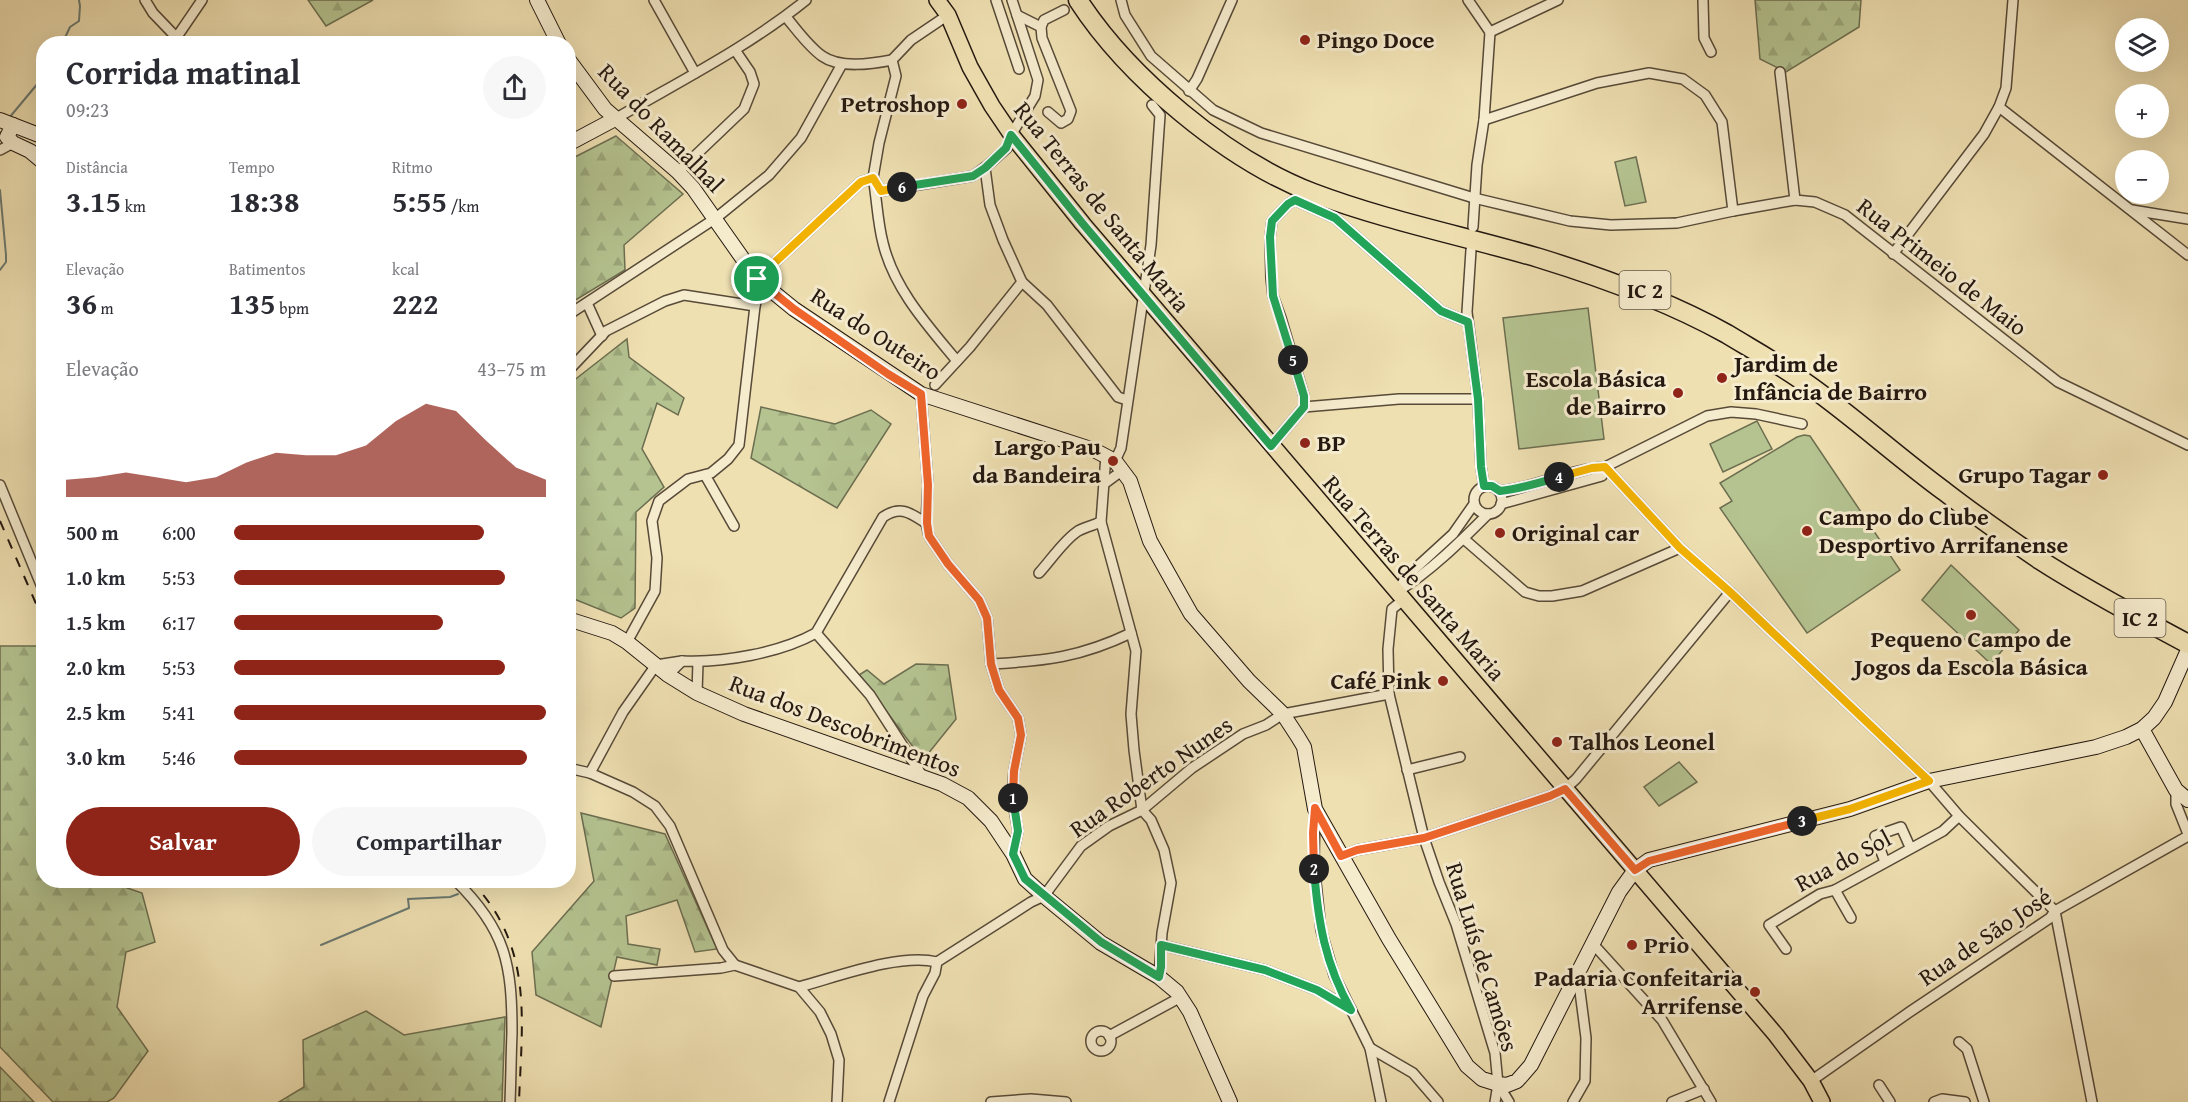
<!DOCTYPE html>
<html lang="pt">
<head>
<meta charset="utf-8">
<style>
  :root { --surface:#fff; --page:#f7f7f7; --text:#2b2b33; --muted:#7c7c81; --accent:#8f2418 }
  body { margin:0; font-family:"Gentium Book Plus",serif; background:var(--page); color:var(--text); height:100vh; display:flex; flex-direction:column; font-size:22px; white-space:nowrap }
  * { box-sizing:border-box; margin:0 }
  p { font-size:20px; color:var(--muted) }
  .icon { flex:none; width:33px; height:33px; fill:none; stroke:currentColor; stroke-width:2; stroke-linecap:round; stroke-linejoin:round }
  .map { position:relative; flex:1; overflow:hidden }
  .sheet { position:absolute; left:36px; top:36px; width:540px; height:852px; display:flex; flex-direction:column; background:var(--surface); border-radius:24px; box-shadow:0 6px 24px #0002 }
  .sheet>* { flex:none }
  .controls { position:absolute; left:2115px; top:18px; display:grid; gap:12px }
  .controls a { display:grid; place-items:center; width:54px; height:54px; border-radius:50%; background:var(--surface); box-shadow:0 6px 24px #0002; font-size:30px }
  .pin { position:absolute; display:grid; place-items:center; width:51px; height:51px; color:#fff; margin:-26px; border:3px solid #fff; border-radius:50%; box-shadow:0 2px 6px #0007 }
  .km { position:absolute; width:30px; height:30px; margin:-15px; border-radius:50%; background:#222; color:#fff; font-size:16px; line-height:30px; text-align:center }
  .round { display:grid; place-items:center; flex:none; width:63px; height:63px; border-radius:32px; background:var(--page) }
  .head { display:flex; align-items:center; justify-content:space-between; height:102px; padding:0 30px }
  h1 { font-size:33px; font-weight:700; line-height:45px }
  .figures { display:grid; grid-template-columns:repeat(3,1fr); gap:9px; height:102px; padding:6px 30px }
  .figures div { display:grid; align-content:center }
  .figures b { font-size:30px; font-weight:700 }
  .figures small { font-size:16px; font-weight:400 }
  .figures p { font-size:16px }
  .chart { height:168px; padding:12px 30px }
  .chart p { display:flex; justify-content:space-between }
  .chart svg { width:100%; height:108px; margin-top:6px; fill:var(--accent); opacity:.7 }
  .primary-button { display:flex; gap:12px; margin-top:auto; padding:12px 30px }
  .primary-button a { flex:1; height:69px; border-radius:36px; background:var(--accent); color:#fff; font-size:24px; font-weight:700; line-height:69px; text-align:center }
  .primary-button a+a { background:var(--page); color:var(--text) }
  ul { padding:0 30px; list-style:none; font-size:20px }
  li { display:grid; grid-template-columns:96px 72px 1fr; align-items:center; height:45px }
  li i { height:15px; border-radius:8px; background:var(--accent) }
  .map>svg:first-child { display:block }
</style>
</head>
<body>
<div class="map">
<svg width="2188" height="1102" viewBox="0 0 2188 1102">
  <defs>
    <pattern id="forest-firs" width="22" height="20" patternUnits="userSpaceOnUse" patternTransform="scale(1.5)"><rect width="22" height="20" fill="#b4c390"/><path d="M5 1l3.5 6h-7zM16 11l3.5 6h-7z" fill="#9ba77b"/></pattern>
  </defs>
  <rect width="100%" height="100%" fill="#efe0b2"/>
  <filter id="stains"><feTurbulence type="fractalNoise" baseFrequency=".00333" numOctaves="4"/><feColorMatrix values="0 0 0 0 .2 0 0 0 0 .09 0 0 0 0 .02 0 0 0 .5 -.17"/></filter>
  <radialGradient id="worn" r=".72"><stop offset=".6" stop-color="#630" stop-opacity="0"/><stop offset="1" stop-color="#630" stop-opacity=".3"/></radialGradient>
  <!-- forest -->
  <g fill="url(#forest-firs)" stroke="#6c6e50" stroke-width="1.5">
    <polygon points="308,0 373,0 326,26"/>
    <polygon points="1755,0 1861,0 1859,27 1786,72 1760,59"/>
    <polygon points="616,136 683,194 624,245 625,270 569,304 569,160"/>
    <polygon points="627,339 629,357 684,398 678,415 657,403 642,449 664,487 636,512 635,608 621,618 569,597 568,385"/>
    <polygon points="761,407 835,424 871,410 891,424 837,508 751,458"/>
    <polygon points="0,646 40,646 43,649 44,880 107,881 142,893 155,942 126,952 117,1007 148,1051 114,1098 107,1102 53,1102 0,1047"/>
    <polygon points="916,664 948,665 956,719 923,760 859,675 867,670 884,684"/>
    <polygon points="581,813 665,834 717,949 695,952 677,900 626,916 628,944 660,949 657,965 617,957 601,1027 536,995 532,952 594,881"/>
    <polygon points="366,1011 404,1035 505,1017 502,1102 279,1102 304,1087 303,1040"/>
    <polygon points="0,1067 34,1102 0,1102"/>
  </g>
  <!-- pitch -->
  <g fill="#b4c390" stroke="#6c6e50" stroke-width="1.5">
    <polygon points="1636,157 1646,202 1625,206 1615,162"/>
    <polygon points="1588,308 1604,439 1519,449 1503,318"/>
    <polygon points="1757,421 1772,449 1723,472 1710,444"/>
    <polygon points="1804,435 1810,436 1900,570 1807,633 1720,508 1732,501 1720,483 1797,437"/>
    <polygon points="1951,565 2019,630 1991,664 1922,600"/>
    <polygon points="1679,762 1697,782 1659,806 1644,787"/>
  </g>
  <g fill="none" stroke-linecap="round" stroke-linejoin="round">
    <!-- stream -->
    <g stroke="#6b7a72" stroke-width="2">
      <polyline points="62,44 70,27 79,21 80,6 79,0"/>
      <polyline points="9,118 44,76"/>
      <polyline points="0,137 1,132"/>
      <polyline points="0,190 6,255 6,262 0,270"/>
      <polyline points="568,864 571,864"/>
      <polyline points="483,883 499,880"/>
      <polyline points="321,945 409,908 408,899 450,897 458,894"/>
    </g>
    <!-- street casing -->
    <g stroke="#574a38" stroke-width="12">
      <g id="street">
        <polyline points="145,0 153,13 177,38"/>
        <polyline points="654,0 695,73"/>
        <polyline points="996,0 1019,69"/>
        <polyline points="1121,0 1125,15 1151,56 1213,110 1261,133 1474,198 1570,221 1611,225 1677,223 1733,211 1795,200 1815,202 1845,215 2058,382 2188,445"/>
        <polyline points="1468,0 1490,32"/>
        <polyline points="1703,0 1704,38 1711,52"/>
        <polyline points="1017,15 1041,27"/>
        <path d="M786,17C797,30 808,46 822,56C840,69 872,64 892,60"/>
        <polyline points="1490,32 1558,0"/>
        <polyline points="172,44 202,0"/>
        <polyline points="1780,72 1795,200"/>
        <polyline points="1189,91 1197,79 1232,0"/>
        <polyline points="1999,107 2188,255"/>
        <polyline points="1048,112 1061,123 1068,119 1071,111 1042,38 1041,27 1044,20 1064,10"/>
        <path d="M615,119C680,81 748,47 806,0"/>
        <polyline points="1484,120 1597,83 1649,73 1683,79 1705,95 1722,122 1733,211"/>
        <polyline points="0,150 13,143"/>
        <polyline points="985,168 990,205 1003,240 1022,282 1047,305 1118,397 1127,400"/>
        <polyline points="678,172 744,109 754,84 750,72 735,50"/>
        <polyline points="873,178 881,191 973,176 988,165 1007,148 1011,135 1035,96 1038,80 1012,0"/>
        <path d="M874,183C877,203 878,224 883,243C894,289 928,326 957,361"/>
        <polyline points="2132,210 2188,219"/>
        <polyline points="1473,227 1477,165 1484,120 1490,32"/>
        <polyline points="1471,250 1467,312 1478,399 1481,467 1484,486"/>
        <polyline points="1893,254 1984,134 1999,107 2006,88 2013,0"/>
        <polyline points="757,279 861,182 873,178 879,143 896,76 892,60 911,40 948,15"/>
        <polyline points="587,303 602,336"/>
        <polyline points="568,315 716,218 769,175 801,138 842,64"/>
        <polyline points="568,371 606,331 665,301 684,295 755,306"/>
        <polyline points="935,385 970,347 1022,282"/>
        <polyline points="921,394 928,485 926,523 929,536 948,564 979,600 987,618 991,664 999,690 1018,718 1021,735 1014,771 1012,797 1018,831 1013,854"/>
        <polyline points="1304,407 1399,399 1478,399"/>
        <polyline points="1271,446 1304,407 1304,396 1281,318 1273,296 1271,278 1270,237 1272,221 1288,204 1295,200 1335,218 1441,311 1468,322"/>
        <polyline points="1106,455 1101,522 1136,651 1131,714 1134,750 1142,810"/>
        <polyline points="1115,461 1121,448 1151,245 1160,115 1152,105"/>
        <polyline points="1605,467 1680,548 1730,592 1929,781 1959,816 2055,911"/>
        <polyline points="705,475 734,526"/>
        <polyline points="1104,484 1123,470"/>
        <polyline points="0,485 44,592"/>
        <circle cx="1488" cy="500" r="14"/>
        <path d="M1500,491C1536,488 1569,469 1605,467L1707,416L1731,412L1756,414L1802,424"/>
        <polyline points="1501,504 1602,476 1605,467"/>
        <polyline points="1464,539 1525,592 1539,596 1552,596 1582,591 1680,548"/>
        <path d="M1039,573C1051,560 1064,540 1078,531C1085,527 1094,525 1101,522"/>
        <polyline points="1399,589 1406,577 1453,534 1474,504"/>
        <path d="M1397,592C1431,571 1460,542 1488,514"/>
        <polyline points="1403,600 1392,609 1388,649 1389,694 1424,838 1439,882 1456,924 1495,1053 1498,1084 1495,1102"/>
        <polyline points="816,633 870,695 923,777"/>
        <polyline points="627,642 655,591 657,558 652,521 659,501 688,479 711,473 728,459 739,445 755,306 761,282"/>
        <path d="M991,664C1046,661 1081,657 1131,633"/>
        <path d="M668,675L682,661C723,663 780,653 816,633L883,517C901,505 910,513 926,523"/>
        <polyline points="697,693 698,662"/>
        <polyline points="568,768 590,773 633,792 655,806 670,826 723,950 735,965"/>
        <polyline points="1407,770 1460,757"/>
        <polyline points="590,773 623,712 656,665 682,661"/>
        <polyline points="2176,790 2176,804 2188,834"/>
        <polyline points="1142,810 1151,820 1164,850 1171,883 1162,933 1159,977"/>
        <polyline points="1315,810 1314,863 1321,930 1334,975 1370,1048 1381,1102"/>
        <polyline points="1342,856 1357,850 1424,838 1550,796 1565,789 1576,779 1730,592"/>
        <polyline points="1885,862 1875,836 1901,827 1910,847"/>
        <path d="M455,880C506,930 512,964 512,1033C511,1056 511,1079 510,1102"/>
        <polyline points="1835,890 1851,918"/>
        <polyline points="2055,911 2092,1102"/>
        <polyline points="1161,945 1265,970 1317,990 1351,1009"/>
        <polyline points="1594,945 1662,1020 1711,1102"/>
        <polyline points="1786,949 1769,925 1820,894 1835,890 1943,831 1959,816"/>
        <polyline points="614,976 721,968 735,965 799,987 820,1012 831,1034 839,1060 837,1102"/>
        <path d="M799,987C837,977 899,953 937,962"/>
        <circle cx="1101" cy="1041" r="10"/>
        <polyline points="1109,1036 1181,997"/>
        <polyline points="1959,1042 1967,1049 1984,1102"/>
        <polyline points="1370,1048 1413,1073 1438,1102"/>
        <polyline points="1811,1081 1911,1011 2050,918 2055,911 2188,836"/>
        <polyline points="1498,1084 1509,1102"/>
        <polyline points="1879,1085 1890,1102"/>
        <polyline points="889,1102 923,996 935,973 937,962 1031,902 1044,896 1081,846 1109,826 1142,810 1192,768 1243,734 1266,725 1283,714 1389,694"/>
        <polyline points="991,1102 1031,1099 1066,1102"/>
        <polyline points="1573,1102 1585,1081 1586,1038 1578,976"/>
        <polyline points="1672,1102 1704,1089"/>
        <polyline points="1934,1102 1942,1099 1965,1102"/>
      </g>
    </g>
    <!-- secondary casing -->
    <g stroke="#241810" stroke-width="16">
      <g id="secondary">
        <polyline points="537,0 559,44"/>
        <polyline points="568,59 605,109 678,172 693,188 757,279 794,309 921,394 1094,450 1115,461 1130,481 1150,541 1191,614 1249,681 1283,714 1298,737 1304,747 1315,809 1389,939 1467,1066 1482,1079 1498,1084 1507,1085 1517,1081 1531,1065 1619,892 1635,870 1649,860 1850,809 1929,781 2096,747 2126,737 2142,729 2154,718 2165,702 2188,650"/>
        <polyline points="0,120 44,137"/>
        <polyline points="13,125 7,137 13,143 30,151 42,161"/>
        <polyline points="568,144 615,119"/>
        <polyline points="568,619 612,633 627,642 668,675 697,693 744,714 942,784 968,798 991,821 1013,854 1025,879 1044,896 1101,943 1159,977 1177,992 1190,1012 1230,1102"/>
        <polyline points="2142,729 2176,790 2188,800"/>
      </g>
    </g>
    <!-- primary casing -->
    <g stroke="#241810" stroke-width="18">
      <polyline id="primary" points="937,0 948,15 970,67 992,106 1013,137 1083,224 1776,1035 1811,1081 1822,1102"/>
    </g>
    <!-- highway casing -->
    <g stroke="#241810" stroke-width="21">
      <path id="highway" d="M1078,0C1128,77 1227,160 1313,193C1387,221 1464,236 1539,258C1604,278 1668,301 1727,334C1755,351 1784,367 1810,386C1856,419 1899,458 1944,491C1975,515 2008,538 2040,560C2088,591 2138,617 2188,644"/>
    </g>
    <!-- street -->
    <use href="#street" stroke="#f5ebcd" stroke-width="9"/>
    <!-- secondary -->
    <use href="#secondary" stroke="#f5ebcd" stroke-width="14"/>
    <!-- primary -->
    <use href="#primary" stroke="#efe0b2" stroke-width="15"/>
    <!-- highway -->
    <use href="#highway" stroke="#efe0b2" stroke-width="18"/>
    <!-- rail -->
    <g stroke="#241810" stroke-width="2" stroke-dasharray="10 10" stroke-linecap="butt">
      <polyline points="0,521 44,622"/>
      <path d="M470,880C534,945 522,1019 519,1102"/>
    </g>
  </g>
  <g fill="none" stroke-linecap="round" stroke-linejoin="round">
    <!-- split-1 casing -->
    <g stroke="#fff" stroke-width="12">
      <polyline id="split-1" points="757,279 794,309 888,374 921,394 928,485 927,523 929,536 948,564 979,600 987,618 991,664 999,690 1018,718 1021,735 1014,771 1013,798"/>
    </g>
    <!-- split-2 casing -->
    <g stroke="#fff" stroke-width="12">
      <path id="split-2" d="M1013,798L1018,831L1013,854L1025,879L1101,942L1159,977L1161,967V945L1265,970L1317,990L1351,1010C1325,964 1318,922 1314,869"/>
    </g>
    <!-- split-3 casing -->
    <g stroke="#fff" stroke-width="12">
      <polyline id="split-3" points="1314,869 1313,833 1315,808 1341,856 1357,850 1424,838 1550,796 1565,789 1635,870 1649,861 1802,821"/>
    </g>
    <!-- split-4 casing -->
    <g stroke="#fff" stroke-width="12">
      <polyline id="split-4" points="1559,477 1592,468 1605,467 1680,548 1730,592 1929,781 1850,809 1802,821"/>
    </g>
    <!-- split-5 casing -->
    <g stroke="#fff" stroke-width="12">
      <path id="split-5" d="M1293,360L1273,296L1270,237L1272,221L1288,204L1295,200L1335,218L1441,311L1468,322L1478,399L1481,467L1484,486H1492L1500,491C1520,489 1539,483 1559,477"/>
    </g>
    <!-- split-6 casing -->
    <g stroke="#fff" stroke-width="12">
      <polyline id="split-6" points="902,187 973,176 985,168 1006,148 1011,135 1083,224 1271,446 1304,407 1304,396 1293,360"/>
    </g>
    <!-- split-7 casing -->
    <g stroke="#fff" stroke-width="12">
      <polyline id="split-7" points="757,279 861,182 873,178 881,191 902,187"/>
    </g>
    <!-- split-1 -->
    <use href="#split-1" stroke="#f0652b" stroke-width="8"/>
    <!-- split-2 -->
    <use href="#split-2" stroke="#22a559" stroke-width="8"/>
    <!-- split-3 -->
    <use href="#split-3" stroke="#f0652b" stroke-width="8"/>
    <!-- split-4 -->
    <use href="#split-4" stroke="#f5b400" stroke-width="8"/>
    <!-- split-5 -->
    <use href="#split-5" stroke="#22a559" stroke-width="8"/>
    <!-- split-6 -->
    <use href="#split-6" stroke="#22a559" stroke-width="8"/>
    <!-- split-7 -->
    <use href="#split-7" stroke="#f5b400" stroke-width="8"/>
  </g>
  <!-- markers -->
  <g fill="#8f2418" stroke="#f5ebcd" stroke-width="2">
    <circle cx="1305" cy="40" r="6"/>
    <circle cx="962" cy="104" r="6"/>
    <circle cx="1722" cy="378" r="6"/>
    <circle cx="1678" cy="393" r="6"/>
    <circle cx="1305" cy="443" r="6"/>
    <circle cx="1113" cy="461" r="6"/>
    <circle cx="2103" cy="475" r="6"/>
    <circle cx="1807" cy="531" r="6"/>
    <circle cx="1500" cy="533" r="6"/>
    <circle cx="1971" cy="615" r="6"/>
    <circle cx="1443" cy="681" r="6"/>
    <circle cx="1557" cy="742" r="6"/>
    <circle cx="1632" cy="945" r="6"/>
    <circle cx="1755" cy="992" r="6"/>
  </g>
  <g text-anchor="middle" stroke-width="6" stroke-linejoin="round" paint-order="stroke">
    <!-- shield labels -->
    <g fill="#f5ebcd" stroke="#635749" stroke-width="1.5">
      <rect x="1619.5" y="271" width="51" height="38" rx="4.5"/>
      <rect x="2114.5" y="599" width="51" height="38" rx="4.5"/>
    </g>
    <g font-size="22" font-weight="bold" fill="#241810">
      <text x="1645" y="298">IC 2</text>
      <text x="2140" y="626">IC 2</text>
    </g>
    <!-- poi labels -->
    <g font-size="24" font-weight="bold" fill="#241810" stroke="#f5ebcd" text-anchor="start">
      <text x="1317" y="48">Pingo Doce</text>
      <text x="950" y="112" text-anchor="end">Petroshop</text>
      <text x="1734" y="372">Jardim de<tspan x="1734" dy="28">Infância de Bairro</tspan></text>
      <text x="1666" y="387" text-anchor="end">Escola Básica<tspan x="1666" dy="28">de Bairro</tspan></text>
      <text x="1317" y="451">BP</text>
      <text x="1101" y="455" text-anchor="end">Largo Pau<tspan x="1101" dy="28">da Bandeira</tspan></text>
      <text x="2091" y="483" text-anchor="end">Grupo Tagar</text>
      <text x="1819" y="525">Campo do Clube<tspan x="1819" dy="28">Desportivo Arrifanense</tspan></text>
      <text x="1512" y="541">Original car</text>
      <text x="1971" y="647" text-anchor="middle">Pequeno Campo de<tspan x="1971" dy="28">Jogos da Escola Básica</tspan></text>
      <text x="1431" y="689" text-anchor="end">Café Pink</text>
      <text x="1569" y="750">Talhos Leonel</text>
      <text x="1644" y="953">Prio</text>
      <text x="1743" y="986" text-anchor="end">Padaria Confeitaria<tspan x="1743" dy="28">Arrifense</tspan></text>
    </g>
    <!-- street labels -->
    <g font-size="24" fill="#241810" stroke="#f5ebcd">
      <text transform="translate(661 128) rotate(46)" y="8">Rua do Ramalhal</text>
      <text transform="translate(1102 207) rotate(51)" y="8">Rua Terras de Santa Maria</text>
      <text transform="translate(1942 267) rotate(38)" y="8">Rua Primeio de Maio</text>
      <text transform="translate(876 334) rotate(33)" y="8">Rua do Outeiro</text>
      <text transform="translate(1414 578) rotate(49)" y="8">Rua Terras de Santa Maria</text>
      <text transform="translate(845 726) rotate(21)" y="8">Rua dos Descobrimentos</text>
      <text transform="translate(1151 777) rotate(-35)" y="8">Rua Roberto Nunes</text>
      <text transform="translate(1843 861) rotate(-28)" y="8">Rua do Sol</text>
      <text transform="translate(1985 937) rotate(-34)" y="8">Rua de São José</text>
      <text transform="translate(1482 957) rotate(73)" y="8">Rua Luís de Camões</text>
    </g>
  </g>
  <rect width="100%" height="100%" filter="url(#stains)"/>
  <rect width="100%" height="100%" fill="url(#worn)"/>
</svg>
<div class="controls">
<a><svg class="icon" aria-label="layers" viewBox="0 0 24 24"><path d="M12 4l9 5-9 5-9-5zM3 14l9 5 9-5"/></svg></a>
<a>+</a>
<a>−</a>
</div>
<div class="pin" style="left:757px;top:279px;background:#1e9e55"><svg class="icon" aria-label="arrive" viewBox="0 0 24 24"><path d="M6 21V4h12l-3 4 3 4H6"/></svg></div>
<b class="km" style="left:1013px;top:798px">1</b>
<b class="km" style="left:1314px;top:869px">2</b>
<b class="km" style="left:1802px;top:821px">3</b>
<b class="km" style="left:1559px;top:477px">4</b>
<b class="km" style="left:1293px;top:360px">5</b>
<b class="km" style="left:902px;top:187px">6</b>
<section class="sheet">
<div class="head"><div><h1>Corrida matinal</h1><p>09:23</p></div><a class="round"><svg class="icon" aria-label="share" viewBox="0 0 24 24"><path d="M12 15V3M7 8l5-5 5 5M5 13v7h14v-7"/></svg></a></div>
<div class="figures">
<div><p>Distância</p><b>3.15<small> km</small></b></div>
<div><p>Tempo</p><b>18:38</b></div>
<div><p>Ritmo</p><b>5:55<small> /km</small></b></div>
</div>
<div class="figures">
<div><p>Elevação</p><b>36<small> m</small></b></div>
<div><p>Batimentos</p><b>135<small> bpm</small></b></div>
<div><p>kcal</p><b>222</b></div>
</div>
<div class="chart"><p><span>Elevação</span>43–75 m</p>
<svg viewBox="0 0 160 44" preserveAspectRatio="none"><path d="M0 44V37L10 36L20 34L30 36L40 38L50 36L60 30L70 26L80 27L90 27L100 23L110 13L120 6L130 9L140 21L150 32L160 37V44z"/></svg>
</div>
<ul>
<li><b>500 m</b>6:00<i style="width:80%"></i></li>
<li><b>1.0 km</b>5:53<i style="width:87%"></i></li>
<li><b>1.5 km</b>6:17<i style="width:67%"></i></li>
<li><b>2.0 km</b>5:53<i style="width:87%"></i></li>
<li><b>2.5 km</b>5:41<i style="width:100%"></i></li>
<li><b>3.0 km</b>5:46<i style="width:94%"></i></li>
</ul>
<div class="primary-button"><a>Salvar</a><a>Compartilhar</a></div>
</section>
</div>
</body>
</html>
